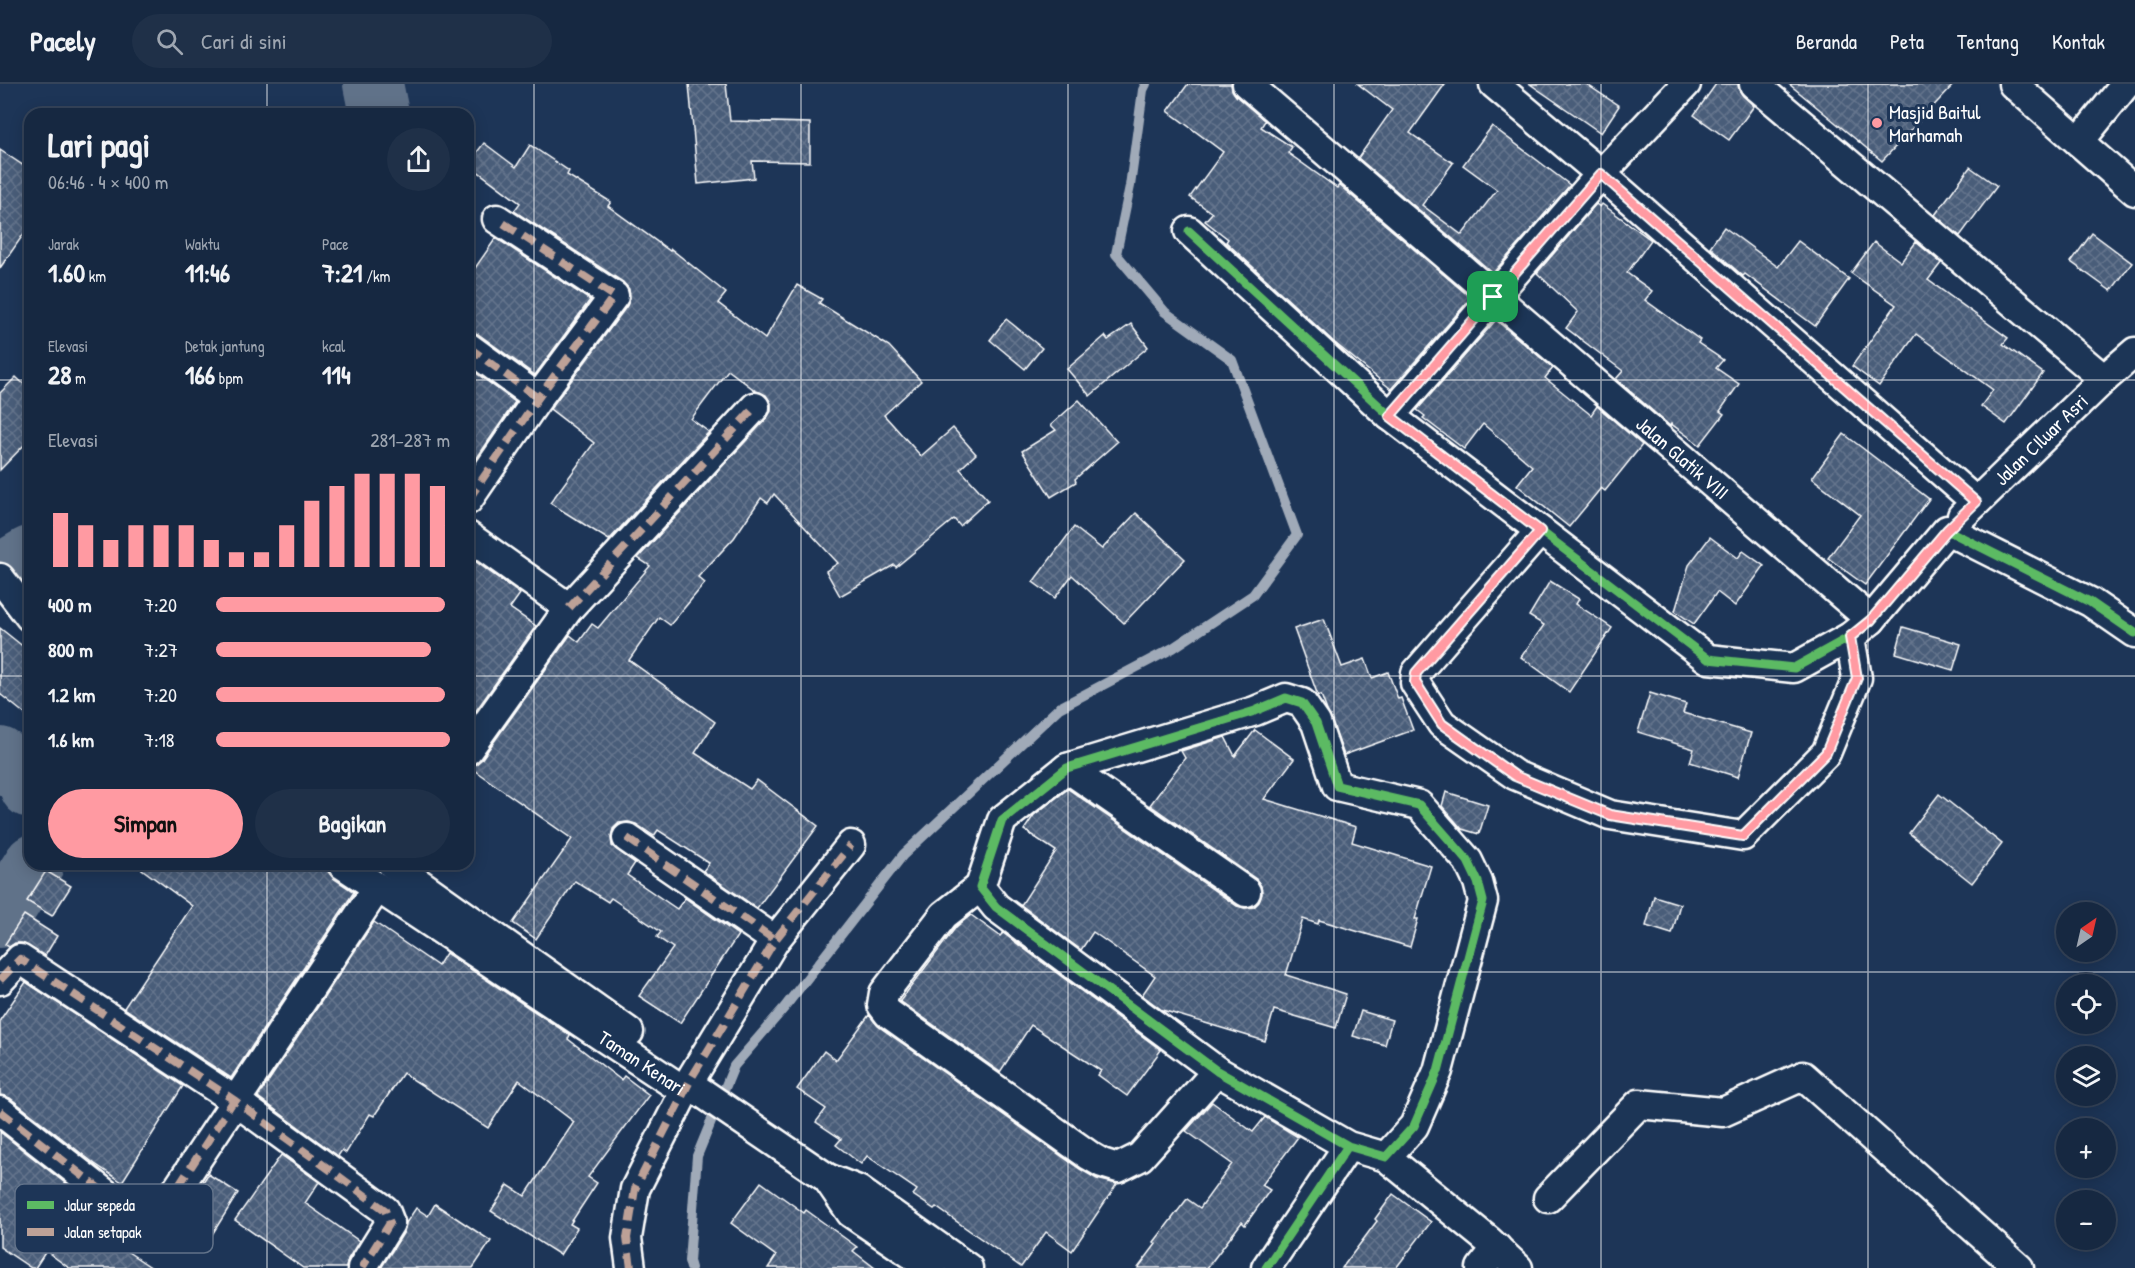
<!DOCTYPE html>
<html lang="id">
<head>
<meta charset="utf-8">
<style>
  :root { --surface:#162841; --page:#1f3048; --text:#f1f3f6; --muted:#9ea6b1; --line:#35445a; --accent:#ff9aa2 }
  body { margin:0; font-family:"Patrick Hand",sans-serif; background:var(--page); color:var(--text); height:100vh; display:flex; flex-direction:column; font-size:22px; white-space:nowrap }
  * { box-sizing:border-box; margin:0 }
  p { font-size:20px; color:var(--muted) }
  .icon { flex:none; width:33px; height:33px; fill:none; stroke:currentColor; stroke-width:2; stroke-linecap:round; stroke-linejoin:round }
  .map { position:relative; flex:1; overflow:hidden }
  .drawer { position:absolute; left:24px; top:24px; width:450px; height:762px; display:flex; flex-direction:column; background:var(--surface); border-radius:18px; box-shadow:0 3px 15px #0003,0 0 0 2px var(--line) }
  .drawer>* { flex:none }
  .needle { width:39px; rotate:34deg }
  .buttons { position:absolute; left:2056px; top:818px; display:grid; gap:12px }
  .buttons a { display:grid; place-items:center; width:60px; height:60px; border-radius:50%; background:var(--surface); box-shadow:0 3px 15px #0003,0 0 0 2px var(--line); font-size:30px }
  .pin { position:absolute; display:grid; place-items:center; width:51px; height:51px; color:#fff; margin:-26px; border-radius:12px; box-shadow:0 3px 9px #0006 }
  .round { display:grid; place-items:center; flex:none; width:63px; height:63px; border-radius:32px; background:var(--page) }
  .headline { display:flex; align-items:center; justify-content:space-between; height:102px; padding:0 24px }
  h1 { font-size:33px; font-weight:700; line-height:45px }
  .figures { display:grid; grid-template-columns:repeat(3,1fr); gap:9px; height:102px; padding:6px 24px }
  .figures div { display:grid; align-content:center }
  .figures b { font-size:26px; font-weight:700 }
  .figures small { font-size:16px; font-weight:400 }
  .figures p { font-size:16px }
  .chart { height:168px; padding:12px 24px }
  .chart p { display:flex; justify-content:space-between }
  .chart svg { width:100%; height:108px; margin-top:6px; stroke:var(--accent); stroke-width:6 }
  .action { display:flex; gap:12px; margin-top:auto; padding:12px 24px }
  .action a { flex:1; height:69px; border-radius:36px; background:var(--accent); color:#111; font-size:24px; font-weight:700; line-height:69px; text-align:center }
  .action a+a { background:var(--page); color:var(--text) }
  ul { padding:0 24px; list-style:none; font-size:20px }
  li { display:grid; grid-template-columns:96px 72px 1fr; align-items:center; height:45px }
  li i { height:15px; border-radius:8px; background:var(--accent) }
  header { display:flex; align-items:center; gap:36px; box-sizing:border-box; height:84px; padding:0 30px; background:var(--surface); border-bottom:2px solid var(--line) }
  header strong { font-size:28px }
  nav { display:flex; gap:33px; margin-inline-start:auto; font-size:21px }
  .search { width:420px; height:54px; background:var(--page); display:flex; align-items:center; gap:15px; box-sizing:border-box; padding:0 21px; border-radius:33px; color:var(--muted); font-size:22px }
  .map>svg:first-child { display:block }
</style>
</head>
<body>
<header>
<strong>Pacely</strong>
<div class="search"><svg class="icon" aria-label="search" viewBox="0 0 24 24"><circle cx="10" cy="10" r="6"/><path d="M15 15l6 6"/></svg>Cari di sini</div>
<nav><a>Beranda</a><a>Peta</a><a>Tentang</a><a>Kontak</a></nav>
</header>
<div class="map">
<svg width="2135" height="1184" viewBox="0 0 2135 1184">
  <defs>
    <pattern id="building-cross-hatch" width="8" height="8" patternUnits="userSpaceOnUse" patternTransform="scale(1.5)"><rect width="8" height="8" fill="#4a5d79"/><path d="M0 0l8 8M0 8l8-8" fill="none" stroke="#65758d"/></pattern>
  </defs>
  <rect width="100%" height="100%" fill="#1d3557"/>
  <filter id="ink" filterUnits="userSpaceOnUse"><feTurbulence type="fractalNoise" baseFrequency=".0167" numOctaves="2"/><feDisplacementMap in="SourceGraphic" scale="12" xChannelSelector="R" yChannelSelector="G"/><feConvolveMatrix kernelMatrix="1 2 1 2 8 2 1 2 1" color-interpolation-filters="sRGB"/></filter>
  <g filter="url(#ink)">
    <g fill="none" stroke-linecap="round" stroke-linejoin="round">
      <!-- stream -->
      <polyline stroke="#a0aab8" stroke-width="10" points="691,1184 689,1177 697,1072 734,982 784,924 903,771 1059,624 1173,564 1253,511 1297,451 1232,276 1165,228 1116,170 1130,102 1143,6 1146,0"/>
      <!-- river -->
      <g stroke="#617289" stroke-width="60">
        <polyline points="373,0 379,30"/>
        <polyline points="0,490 30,472"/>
        <polyline points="0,673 26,694 30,704"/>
        <polyline points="0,834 34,780"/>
      </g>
    </g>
    <!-- building -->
    <g fill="url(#building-cross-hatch)" stroke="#fff" stroke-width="1.5">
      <polygon points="689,0 726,0 730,37 810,39 810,78 752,77 754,94 698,100"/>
      <polygon points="1188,0 1231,0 1232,6 1236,12 1265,37 1261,43 1292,63 1288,69 1337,104 1339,101 1471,214 1391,305 1335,259 1226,158 1228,155 1205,137 1212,129 1190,113 1223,68 1168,27"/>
      <polygon points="1358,0 1445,0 1410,49 1453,79 1422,121 1462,151 1497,106 1463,81 1492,42 1570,101 1493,189 1358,74 1392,26"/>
      <polygon points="1530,0 1586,0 1619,22 1601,49"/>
      <polygon points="1716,0 1738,0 1739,6 1743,12 1754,22 1729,56 1694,31"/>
      <polygon points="1789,0 1954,0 1882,77"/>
      <polygon points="484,59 516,83 530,61 569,87 567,91 611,118 608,122 670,167 671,165 726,209 718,219 765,255 797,201 822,215 819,219 889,262 921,297 884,331 921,372 953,344 976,370 960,385 988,416 960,442 954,435 896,483 894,481 840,512 826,487 838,479 774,410 768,419 761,414 734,454 698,493 705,499 670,541 659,533 629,576 715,638 695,669 750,705 757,696 818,742 757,824 703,787 709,779 658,746 654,752 636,740 628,738 619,739 613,745 611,753 612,762 635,779 627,791 677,825 685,814 738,851 680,939 639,912 673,864 657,853 661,848 611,814 608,818 575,797 536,855 513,839 572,755 468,682 475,681 481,676 570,551 579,558 592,540 598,544 650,482 638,474 767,334 771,327 771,319 766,311 756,307 728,286 691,335 709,348 609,456 550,419 594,359 550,325 627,222 630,214 629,205 623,198 514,127 520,119 468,80"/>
      <polygon points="0,66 30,86 30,141 0,184"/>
      <polygon points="1970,83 1997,102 1960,152 1935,131"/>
      <polygon points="1596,120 1600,123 1602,120 1651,156 1627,189 1652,207 1645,216 1700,256 1698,259 1723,276 1716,284 1739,300 1720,327 1724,330 1700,361 1671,340 1670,342 1616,295 1623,287 1566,244 1578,228 1537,189"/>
      <polygon points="1724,143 1778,183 1798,157 1849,195 1815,242 1745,190 1743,192 1710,163"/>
      <polygon points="2092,149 2132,179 2111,207 2071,178"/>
      <polygon points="496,154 590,216 535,291 478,250 468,247 468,194"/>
      <polygon points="1874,158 1901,178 1916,158 1941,179 1928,196 2008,254 2003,260 2043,289 2006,340 1981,322 1993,306 1916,250 1879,302 1852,282 1896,221 1851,189"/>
      <polygon points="1006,235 1042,264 1025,285 990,256"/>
      <polygon points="1496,236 1553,284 1545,294 1591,331 1597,322 1642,361 1605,407 1601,404 1569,443 1517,401 1532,382 1483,340 1464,365 1423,334 1425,332 1417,326"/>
      <polygon points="1131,240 1148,263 1090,312 1067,285 1105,252 1108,256"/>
      <polygon points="468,283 515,318 468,387"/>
      <polygon points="16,293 30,306 30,355 0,386 0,309"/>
      <polygon points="1079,316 1117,358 1075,395 1076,398 1051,413 1022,367 1056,346 1051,341"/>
      <polygon points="1844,350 1929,415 1865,501 1828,474 1860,431 1812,394"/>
      <polygon points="1136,429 1185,475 1124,539 1072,491 1055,514 1033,498 1074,443 1102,465"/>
      <polygon points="1710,453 1738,474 1743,467 1764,482 1735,522 1717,508 1694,540 1675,527 1689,481"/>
      <polygon points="468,472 520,510 510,524 536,542 468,638"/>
      <polygon points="1550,497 1579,515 1576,520 1612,544 1569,608 1521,573 1544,541 1529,532"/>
      <polygon points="1324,535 1342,583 1365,575 1372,594 1388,588 1398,615 1401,614 1413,646 1344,671 1321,611 1318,612 1294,545"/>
      <polygon points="1903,543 1961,560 1953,586 1896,569"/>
      <polygon points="0,544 30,568 30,634 0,610"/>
      <polygon points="1650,609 1686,620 1683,629 1751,649 1738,693 1690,678 1694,665 1638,648"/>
      <polygon points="1255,646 1294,675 1264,715 1356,743 1352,758 1431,782 1415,835 1418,835 1410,863 1319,836 1318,840 1303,835 1286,891 1346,910 1336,944 1274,926 1265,957 1162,926 1142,911 1155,892 1093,848 1081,866 1021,821 1056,767 1024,746 1034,731 1068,705 1237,822 1245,824 1254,823 1259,818 1262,810 1261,802 1256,795 1150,721 1185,674 1181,667 1225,653 1235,672"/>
      <polygon points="1446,708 1488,721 1479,750 1462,745 1442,722"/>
      <polygon points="1939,710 2002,760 1972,799 1909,749"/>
      <polygon points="135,780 320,780 327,785 333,794 354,808 231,994 124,924 192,822"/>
      <polygon points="46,787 71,802 52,832 27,817"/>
      <polygon points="1654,812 1680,820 1672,850 1646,842"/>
      <polygon points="24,831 57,852 45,872 22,859 15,859 9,863 5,860"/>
      <polygon points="971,831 1000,852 1003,849 1161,966 1127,1012 1098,991 1101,987 1031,941 1000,988 900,917 956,843"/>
      <polygon points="374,838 438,882 446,869 570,951 568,955 621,996 624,992 649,1011 588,1093 597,1099 570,1140 577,1144 560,1171 491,1127 508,1101 525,1112 574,1038 519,996 488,1044 403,989 374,1032 370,1030 346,1069 342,1066 338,1072 258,1013"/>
      <polygon points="26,898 183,1002 122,1098 95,1080 10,1014 0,1011 0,936"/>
      <polygon points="1361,927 1392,936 1385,961 1353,952"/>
      <polygon points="869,931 878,942 1080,1085 1097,1095 1117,1100 1072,1167 1046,1148 1021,1183 936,1123 934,1125 913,1111 917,1106 867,1072 861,1080 836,1061 841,1055 816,1038 826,1025 797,1005 824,967 836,976"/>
      <polygon points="1212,1018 1253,1048 1265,1033 1298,1053 1262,1101 1270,1106 1245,1141 1242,1138 1207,1184 1138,1184 1156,1160 1154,1158 1187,1115 1200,1124 1232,1080 1186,1047"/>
      <polygon points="0,1048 79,1110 70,1125 118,1158 116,1160 152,1184 69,1184 46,1167 35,1184 31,1184 0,1163"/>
      <polygon points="281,1071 319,1098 305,1119 359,1157 348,1175 346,1184 303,1184 235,1136"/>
      <polygon points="208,1090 238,1109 208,1157 178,1138"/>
      <polygon points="761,1098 804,1129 806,1126 857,1163 853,1167 875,1184 768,1184 776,1172 731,1139"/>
      <polygon points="1393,1110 1431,1138 1396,1184 1342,1184 1377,1137 1375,1135"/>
      <polygon points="435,1120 491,1157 473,1184 381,1184 404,1148 406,1139 416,1124 428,1132"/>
    </g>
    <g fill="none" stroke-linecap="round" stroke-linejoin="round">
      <!-- street casing -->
      <g stroke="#fff" stroke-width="33">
        <g id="street">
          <path id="s1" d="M1247,0L1871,536"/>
          <polyline points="1494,0 1601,90 1976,418"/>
          <polyline points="1754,0 2104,295"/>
          <polyline points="2013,0 2135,107"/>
          <polyline points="2079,58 2126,0"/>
          <polyline points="1189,147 1390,332 1708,575 1794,584 1850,553 1871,536 1947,446 2090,518 2135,549"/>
          <polyline points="468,263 538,314"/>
          <polyline points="1390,332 1601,90 1686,0"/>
          <polyline points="468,416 538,314 614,212 497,135"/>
          <path id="s2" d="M1962,432L2104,295L2135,268"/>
          <polyline points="1540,447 1416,589 1415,599 1442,640 1515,691 1610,731 1743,752 1826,669 1857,594 1850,553"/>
          <polyline points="468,452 569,524 468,666"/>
          <polyline points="0,494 30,533"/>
          <polyline points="569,524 755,323"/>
          <polyline points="1067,684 1246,808"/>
          <polyline points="627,754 775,856"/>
          <path id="s3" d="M342,780L686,1008L698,1006L827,1094L851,1129L932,1184"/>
          <polyline points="392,780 629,948"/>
          <polyline points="980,803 944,831 884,909 882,921 888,929 1090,1072 1102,1079 1118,1084 1140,1073 1217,987"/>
          <polyline points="0,896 20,875 234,1016 385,1126 390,1139 362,1184"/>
          <polyline points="0,1027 125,1125 158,1134 377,804"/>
          <polyline points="1386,1073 1489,1157 1518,1184"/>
          <polyline points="827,1094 858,1106 968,1184"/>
          <polyline points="1548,1114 1639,1020 1723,1028 1803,992 2019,1184"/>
          <polyline points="631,1184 627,1154 635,1105 692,993 775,856 851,761"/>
          <polyline points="1266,1184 1348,1062 1217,987 996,823 980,803 1002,736 1067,684 1255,627 1286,614 1302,619 1316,639 1337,702 1419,721 1468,777 1478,798 1483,817 1438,987 1414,1042 1386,1073 1348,1062"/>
          <polyline points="1481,1184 1497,1164"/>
        </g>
      </g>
      <!-- street -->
      <use href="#street" stroke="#1d3557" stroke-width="28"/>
      <!-- quiet -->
      <g stroke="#bda197" stroke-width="8" stroke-dasharray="15 8" stroke-linecap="butt">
        <polyline points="468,263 538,314"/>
        <polyline points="468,416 538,314 614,212 497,135"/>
        <polyline points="1540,447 1416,589 1415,599 1442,640 1515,691 1610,731 1743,752 1826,669 1857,594 1850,553"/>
        <polyline points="569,524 755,323"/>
        <polyline points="627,754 775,856"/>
        <polyline points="0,896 20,875 234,1016 385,1126 390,1139 362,1184"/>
        <polyline points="0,1027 125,1125 158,1134 234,1016"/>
        <polyline points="631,1184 627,1154 635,1105 692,993 775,856 851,761"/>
      </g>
      <!-- cycleway casing -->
      <g stroke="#1d3557" stroke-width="13">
        <g id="cycleway">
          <polyline points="1189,147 1390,332 1708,575 1794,584 1850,553 1871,536 1947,446 2090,518 2135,549"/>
          <polyline points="1266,1184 1348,1062 1217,987 996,823 980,803 1002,736 1067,684 1255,627 1286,614 1302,619 1316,639 1337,702 1419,721 1468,777 1478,798 1483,817 1438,987 1414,1042 1386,1073 1348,1062"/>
        </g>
      </g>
      <!-- cycleway -->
      <use href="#cycleway" stroke="#5cba63" stroke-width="9"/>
    </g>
  </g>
  <g fill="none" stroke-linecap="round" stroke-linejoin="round" filter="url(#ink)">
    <!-- route casing -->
    <g stroke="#fff" stroke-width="12">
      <polygon id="route" points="1601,90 1976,418 1947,446 1871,536 1850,553 1857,594 1826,669 1743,752 1610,731 1515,692 1442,640 1415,598 1416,589 1540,447 1390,332"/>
    </g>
    <!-- route -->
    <use href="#route" stroke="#ff9aa2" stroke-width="8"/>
  </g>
  <!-- grid -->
  <path fill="none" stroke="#fff" stroke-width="1.5" stroke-opacity="0.55" d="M267,0V30M534,0V1184M801,0V1184M1068,0V1184M1334,0V1184M1601,0V1184M1868,0V1184M0,296H30M468,296H2135M0,592H30M468,592H2135M267,780V1184M0,888H2135"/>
  <!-- markers -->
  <circle fill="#ff9aa2" stroke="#1d3557" stroke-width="2" cx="1877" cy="39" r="6"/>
  <g text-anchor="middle" stroke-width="6" stroke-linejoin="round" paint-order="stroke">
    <!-- poi labels -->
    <g font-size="20" fill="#fff" stroke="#1d3557" text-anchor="start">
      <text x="1889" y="35">Masjid Baitul<tspan x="1889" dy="23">Marhamah</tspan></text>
    </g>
    <!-- street labels -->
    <g font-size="20" fill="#fff" stroke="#1d3557">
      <text dy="7" stroke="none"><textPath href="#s2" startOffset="110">Jalan CIluar Asri</textPath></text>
      <text dy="7" stroke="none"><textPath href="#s1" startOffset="574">Jalan Glatik VIII</textPath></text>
      <text dy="7" stroke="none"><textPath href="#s3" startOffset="360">Taman Kenari</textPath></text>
    </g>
  </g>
  <!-- legend -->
  <rect x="15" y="1100" width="198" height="69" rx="9" fill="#1d3557" stroke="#617289" stroke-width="1.5"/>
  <rect x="27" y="1117" width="27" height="8" fill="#5cba63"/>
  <rect x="27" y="1144" width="27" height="8" fill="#bda197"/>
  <g font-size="16" fill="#fff">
    <text x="64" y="1127">Jalur sepeda</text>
    <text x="64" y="1154">Jalan setapak</text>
  </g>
</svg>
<div class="buttons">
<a><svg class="needle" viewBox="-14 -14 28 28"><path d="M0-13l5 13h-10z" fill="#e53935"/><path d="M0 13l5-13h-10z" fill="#9ea6b1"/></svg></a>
<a><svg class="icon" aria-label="locate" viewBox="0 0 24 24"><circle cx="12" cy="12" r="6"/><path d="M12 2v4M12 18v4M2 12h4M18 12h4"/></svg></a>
<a><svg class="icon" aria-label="layers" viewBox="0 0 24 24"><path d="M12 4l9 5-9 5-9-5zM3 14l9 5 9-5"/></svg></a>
<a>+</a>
<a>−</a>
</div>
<div class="pin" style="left:1493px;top:213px;background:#1e9e55"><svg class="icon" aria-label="arrive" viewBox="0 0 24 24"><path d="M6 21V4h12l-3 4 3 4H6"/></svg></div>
<section class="drawer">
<div class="headline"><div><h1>Lari pagi</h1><p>06:46 · 4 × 400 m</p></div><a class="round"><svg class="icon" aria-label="share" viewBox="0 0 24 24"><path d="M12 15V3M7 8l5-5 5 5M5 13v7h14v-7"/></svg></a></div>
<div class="figures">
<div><p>Jarak</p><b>1.60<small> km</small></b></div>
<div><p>Waktu</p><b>11:46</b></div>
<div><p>Pace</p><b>7:21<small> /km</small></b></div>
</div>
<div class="figures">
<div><p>Elevasi</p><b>28<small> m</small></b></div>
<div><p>Detak jantung</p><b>166<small> bpm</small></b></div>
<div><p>kcal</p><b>114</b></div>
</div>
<div class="chart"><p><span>Elevasi</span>281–287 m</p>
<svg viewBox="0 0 160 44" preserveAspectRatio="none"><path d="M5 44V22M15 44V27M25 44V33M35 44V27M45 44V27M55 44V27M65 44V33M75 44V38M85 44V38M95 44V27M105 44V17M115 44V11M125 44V6M135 44V6M145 44V6M155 44V11"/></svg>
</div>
<ul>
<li><b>400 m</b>7:20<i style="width:98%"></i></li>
<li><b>800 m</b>7:27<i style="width:92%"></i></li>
<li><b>1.2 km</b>7:20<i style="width:98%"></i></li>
<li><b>1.6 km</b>7:18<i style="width:100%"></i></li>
</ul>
<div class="action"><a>Simpan</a><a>Bagikan</a></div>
</section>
</div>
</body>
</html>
